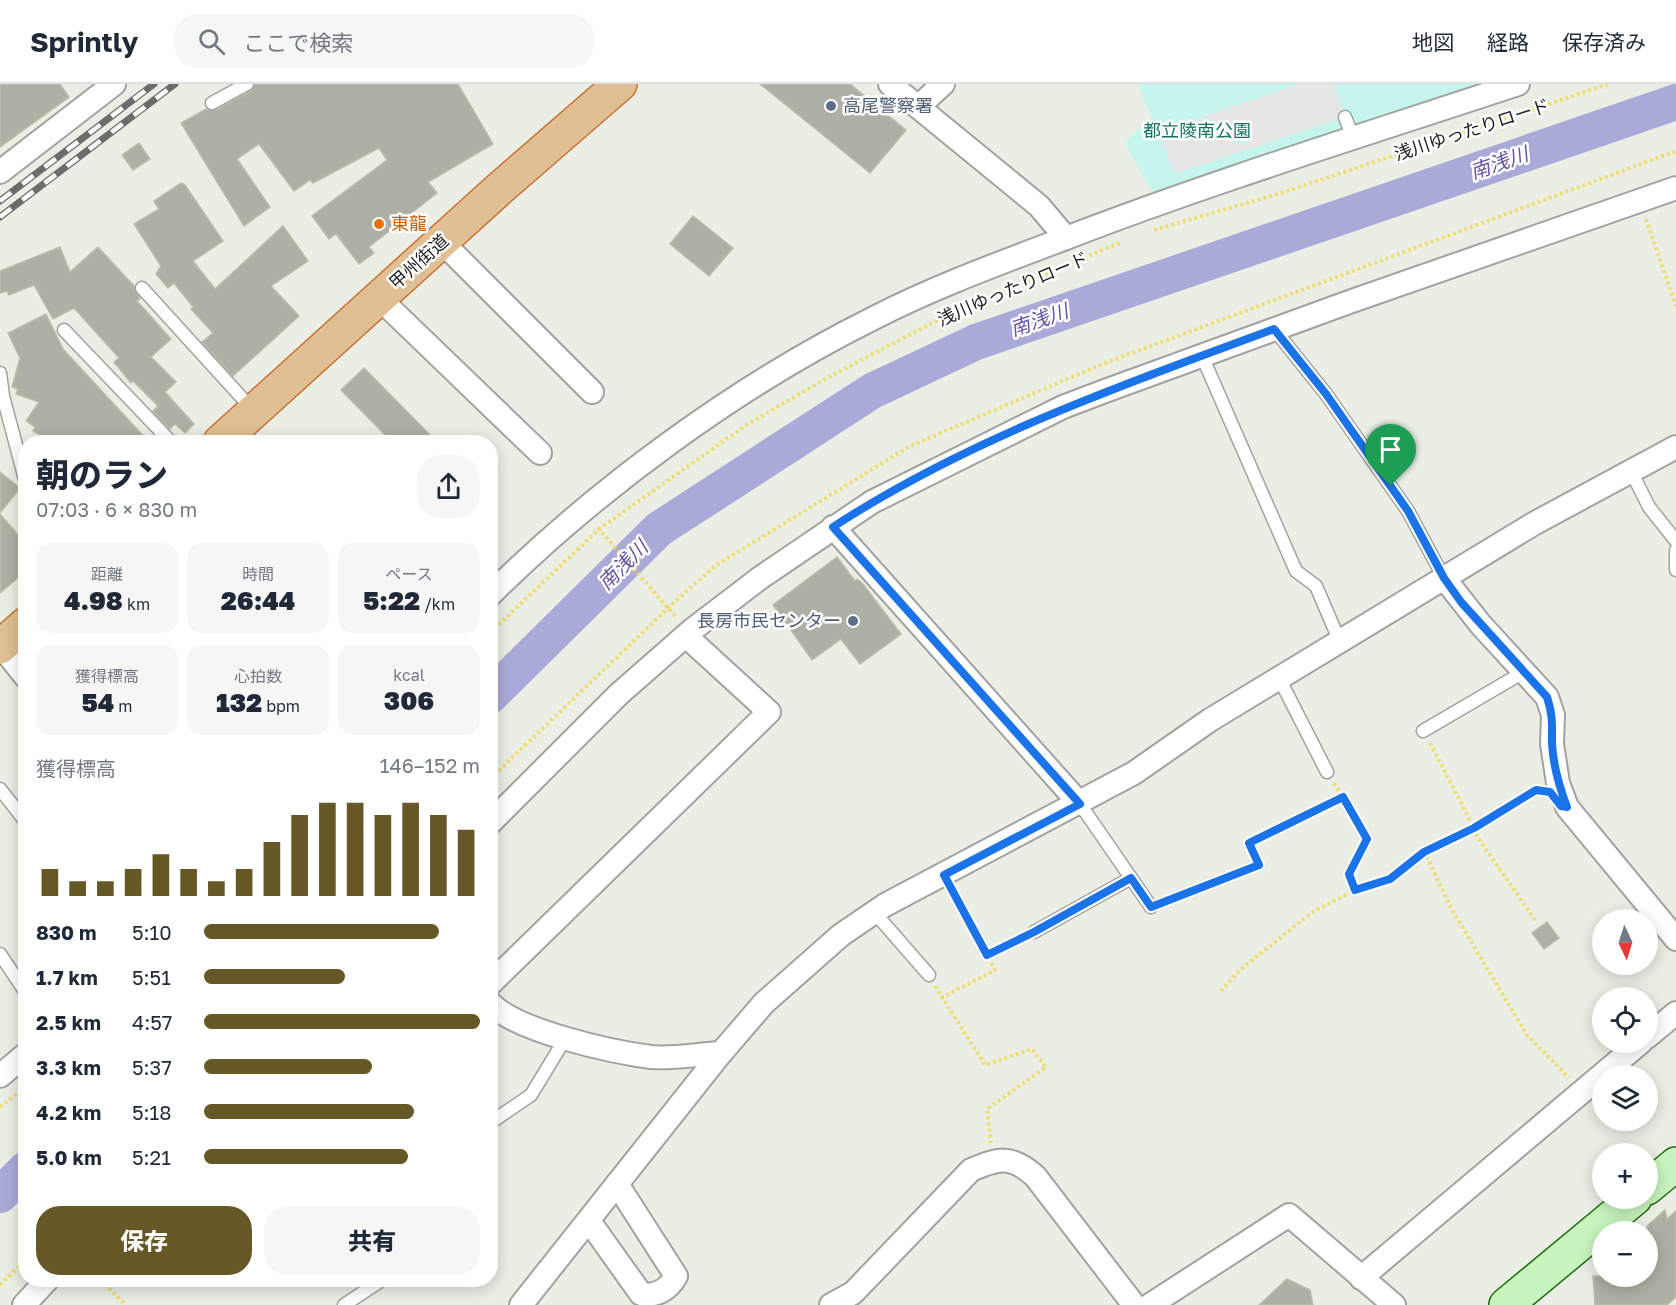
<!DOCTYPE html>
<html lang="ja">
<head>
<meta charset="utf-8">
<style>
  :root { --surface:#fff; --page:#f6f6f7; --text:#1f2937; --muted:#747a83; --line:#e0e1e3; --accent:#655826 }
  body { margin:0; font-family:"Golos Text","Noto Sans JP",sans-serif; background:var(--page); color:var(--text); height:100vh; display:flex; flex-direction:column; font-size:22px; white-space:nowrap }
  * { box-sizing:border-box; margin:0 }
  p { font-size:20px; color:var(--muted) }
  .icon { flex:none; width:33px; height:33px; fill:none; stroke:currentColor; stroke-width:2; stroke-linecap:round; stroke-linejoin:round }
  .map { position:relative; flex:1; overflow:hidden }
  .panel { position:absolute; left:18px; top:351px; width:480px; height:852px; display:flex; flex-direction:column; background:var(--surface); border-radius:24px; box-shadow:0 3px 15px #0003 }
  .panel>* { flex:none }
  .needle { width:39px; rotate:176deg }
  .controls { position:absolute; left:1592px; top:825px; display:grid; gap:12px }
  .controls a { display:grid; place-items:center; width:66px; height:66px; border-radius:50%; background:var(--surface); box-shadow:0 3px 15px #0003; font-size:30px }
  .pin { position:absolute; display:grid; place-items:center; width:51px; height:51px; color:#fff; margin:-62px -26px; border-radius:50% 50% 50% 0; rotate:-45deg; box-shadow:0 0 6px #0007 }
  .pin .icon { rotate:45deg }
  .round { display:grid; place-items:center; flex:none; width:63px; height:63px; border-radius:24px; background:var(--page) }
  .overview { display:flex; align-items:center; justify-content:space-between; height:102px; padding:0 18px }
  h1 { font-size:33px; font-weight:800; line-height:45px }
  .stats { display:grid; grid-template-columns:repeat(3,1fr); gap:9px; height:102px; padding:6px 18px }
  .stats div { display:grid; align-content:center; border-radius:15px; background:var(--page); text-align:center }
  .stats b { font-size:26px; font-weight:800 }
  .stats small { font-size:16px; font-weight:400 }
  .stats p { font-size:16px }
  .chart { height:168px; padding:12px 18px }
  .chart p { display:flex; justify-content:space-between }
  .chart svg { width:100%; height:108px; margin-top:6px; stroke:var(--accent); stroke-width:6 }
  .cta { display:flex; gap:12px; margin-top:auto; padding:12px 18px }
  .cta a { flex:1; height:69px; border-radius:24px; background:var(--accent); color:#fff; font-size:24px; font-weight:800; line-height:69px; text-align:center }
  .cta a+a { background:var(--page); color:var(--text) }
  ul { padding:0 18px; list-style:none; font-size:20px }
  li { display:grid; grid-template-columns:96px 72px 1fr; align-items:center; height:45px }
  li i { height:15px; border-radius:8px; background:var(--accent) }
  header { display:flex; align-items:center; gap:36px; box-sizing:border-box; height:84px; padding:0 30px; background:var(--surface); border-bottom:2px solid var(--line) }
  header strong { font-size:28px }
  nav { display:flex; gap:33px; margin-inline-start:auto; font-size:21px }
  .search { width:420px; height:54px; background:var(--page); display:flex; align-items:center; gap:15px; box-sizing:border-box; padding:0 21px; border-radius:24px; color:var(--muted); font-size:22px }
  .map>svg:first-child { display:block }
</style>
</head>
<body>
<header>
<strong>Sprintly</strong>
<div class="search"><svg class="icon" aria-label="search" viewBox="0 0 24 24"><circle cx="10" cy="10" r="6"/><path d="M15 15l6 6"/></svg>ここで検索</div>
<nav><a>地図</a><a>経路</a><a>保存済み</a></nav>
</header>
<div class="map">
<svg width="1676" height="1221" viewBox="0 0 1676 1221">
  <rect width="100%" height="100%" fill="#eaeee5"/>
  <!-- park -->
  <polygon fill="#c6f5ed" points="1138,0 1480,0 1154,111 1124,58 1151,34"/>
  <!-- parking -->
  <polygon fill="#e6e6e6" points="1299,0 1334,0 1345,33 1174,90 1159,48"/>
  <g fill="none" stroke-linecap="round" stroke-linejoin="round">
    <!-- river -->
    <g stroke="#a9aad8" stroke-width="36">
      <polyline points="490,612 659,445 872,307 976,258 1676,18"/>
      <polyline points="0,1111 26,1085"/>
    </g>
  </g>
  <!-- building -->
  <g fill="#adb0a4" stroke="#babfa9" stroke-width="1.5">
    <polygon points="0,0 60,0 69,13 0,63"/>
    <polygon points="255,0 458,0 493,60 428,98 437,109 369,163 374,169 359,180 336,150 329,155 312,132 387,76 379,64 313,99 310,96 294,107 259,60 237,75 270,123 244,142 181,39 206,25 216,26 251,7"/>
    <polygon points="760,0 850,0 906,46 870,89"/>
    <polygon points="139,59 150,75 133,86 122,71"/>
    <polygon points="181,99 185,101 223,157 193,177 215,205 283,142 308,177 271,202 299,232 233,292 202,258 213,249 191,225 193,223 174,199 168,204 156,190 161,182 134,140 159,125 154,117"/>
    <polygon points="693,132 733,164 709,192 670,160"/>
    <polygon points="60,163 70,188 98,163 134,202 140,215 137,217 171,255 151,273 176,298 165,308 194,340 185,349 175,340 170,345 158,333 153,327 158,322 133,297 131,299 114,278 119,274 74,224 53,235 34,201 9,211 7,207 0,209 0,187"/>
    <polygon points="46,230 63,265 149,358 52,358 33,347 35,343 26,337 39,318 16,310 18,305 12,303 20,274 8,249"/>
    <polygon points="364,284 437,358 392,358 341,306"/>
    <polygon points="0,388 20,404 0,429"/>
    <polygon points="0,430 26,460 26,487 0,509"/>
    <polygon points="837,473 855,497 857,495 863,500 901,550 860,580 841,555 812,576 773,521"/>
    <polygon points="1547,838 1559,854 1544,865 1532,849"/>
    <polygon points="1665,1126 1667,1135 1676,1127 1676,1213 1667,1221 1595,1221 1593,1192 1647,1192 1647,1142"/>
    <polygon points="1287,1195 1310,1206 1313,1221 1259,1221"/>
  </g>
  <g fill="none" stroke-linecap="round" stroke-linejoin="round">
    <!-- lane casing -->
    <g stroke="#a2a2a2" stroke-width="15">
      <g id="lane">
        <polyline points="212,19 247,0"/>
        <polyline points="1345,33 1353,54"/>
        <polyline points="144,206 142,204 253,326"/>
        <polyline points="1274,245 1326,310 1408,427 1444,494"/>
        <polyline points="64,246 171,358"/>
        <polyline points="1202,272 1296,487 1316,502 1340,558"/>
        <polyline points="0,289 3,312 26,399"/>
        <polyline points="1631,387 1649,423 1676,457"/>
        <polyline points="1676,466 1676,486"/>
        <polyline points="1279,594 1327,688"/>
        <polyline points="1423,647 1522,589"/>
        <polyline points="0,705 26,738"/>
        <polyline points="1131,794 1151,823"/>
        <polyline points="874,828 929,891"/>
        <polyline points="1034,848 1131,794 1080,720"/>
        <polyline points="0,870 26,909"/>
        <polyline points="490,1039 531,1011 565,955"/>
        <polyline points="344,1221 382,1196"/>
      </g>
    </g>
    <!-- street casing -->
    <g stroke="#a2a2a2" stroke-width="26">
      <g id="street">
        <polyline points="890,0 1039,122 1066,154"/>
        <polyline points="918,23 943,0"/>
        <polyline points="0,88 114,0"/>
        <polyline points="442,158 592,308"/>
        <polyline points="379,214 540,369"/>
        <polyline points="833,443 1080,720"/>
        <polyline points="1444,494 1481,541 1547,613 1553,631 1552,660 1558,699 1567,723 1676,855"/>
        <path d="M490,511C597,405 737,302 872,235C934,203 1000,179 1066,154C1214,97 1367,50 1518,0"/>
        <polyline points="1,562 26,593"/>
        <polyline points="490,739 619,610 692,546 760,494 872,418 1063,323 1105,307 1352,217 1676,104"/>
        <polyline points="490,900 769,628 686,552"/>
        <path d="M490,919C516,947 612,968 651,973C673,975 699,970 721,969"/>
        <polyline points="1647,953 1676,929"/>
        <polyline points="0,992 26,970"/>
        <path d="M589,1137L641,1210C656,1213 669,1205 676,1192L617,1100"/>
        <polyline points="1361,1194 1641,958"/>
        <polyline points="24,1221 47,1196"/>
        <polyline points="521,1221 721,969 764,919 841,851 885,821 1134,689 1210,636 1535,439 1676,363"/>
        <path d="M831,1221L853,1209L971,1086C999,1074 1011,1071 1035,1092L1134,1221"/>
        <polyline points="1150,1221 1289,1131 1394,1221"/>
      </g>
    </g>
    <!-- secondary casing -->
    <g stroke="#1b6c0e" stroke-width="36">
      <g id="secondary">
        <polyline points="1647,1104 1676,1080"/>
        <polyline points="1506,1221 1635,1114"/>
      </g>
    </g>
    <!-- highway casing -->
    <g stroke="#cb7234" stroke-width="36">
      <g id="highway">
        <polyline points="220,358 498,106 620,0"/>
        <polyline points="0,563 26,540"/>
      </g>
    </g>
    <!-- path -->
    <g stroke="#eddd77" stroke-width="4" stroke-dasharray="3 3" stroke-linecap="butt">
      <polyline points="1646,135 1676,222"/>
      <polyline points="1154,146 1278,110 1609,0"/>
      <polyline points="598,444 676,533"/>
      <polyline points="490,549 599,445 748,340 825,295 955,227 1122,158"/>
      <polyline points="1430,659 1474,744"/>
      <polyline points="490,695 668,524 715,482 910,362 1105,279 1676,67"/>
      <polyline points="1334,699 1367,755 1349,790 1355,806"/>
      <polyline points="1472,745 1537,839"/>
      <polyline points="1424,767 1451,824 1527,951 1569,994"/>
      <polyline points="1163,818 1259,781 1249,759 1343,713"/>
      <polyline points="987,871 1023,854"/>
      <polyline points="935,902 985,981 1032,965 1046,983 987,1025 991,1059"/>
      <polyline points="1221,907 1241,885 1314,827 1355,806 1390,795 1424,767 1474,744 1536,706 1540,707"/>
      <polyline points="941,914 995,886 953,808"/>
      <polyline points="0,1023 26,1003"/>
      <polyline points="100,1196 126,1221"/>
      <polyline points="0,1201 26,1175"/>
    </g>
    <!-- lane -->
    <use href="#lane" stroke="#fff" stroke-width="12"/>
    <!-- street -->
    <use href="#street" stroke="#fff" stroke-width="22"/>
    <!-- secondary -->
    <use href="#secondary" stroke="#c8f4bd" stroke-width="33"/>
    <!-- highway -->
    <use href="#highway" stroke="#dfbf93" stroke-width="33"/>
    <!-- rail casing -->
    <g stroke="#6c6c6c" stroke-width="7">
      <g id="rail">
        <polyline points="0,117 154,0"/>
        <polyline points="0,133 175,0"/>
      </g>
    </g>
    <!-- rail -->
    <use href="#rail" stroke="#fff" stroke-width="4.5" stroke-dasharray="14" stroke-linecap="butt"/>
  </g>
  <g fill="none" stroke-linecap="round" stroke-linejoin="round">
    <!-- route casing -->
    <g stroke="#fff" stroke-width="12">
      <path id="route" d="M1274,245L1326,310L1408,427L1444,494L1461,518L1547,613C1553,632 1552,640 1552,659C1553,681 1559,702 1567,723L1561,722L1550,708L1536,706L1474,744L1424,768L1390,795L1355,806L1349,790L1367,755L1343,713L1249,759L1259,781L1151,823L1131,794L1034,848L987,871L944,791L1080,720L833,443C969,354 1123,301 1274,245Z"/>
    </g>
    <!-- route -->
    <use href="#route" stroke="#1a73e8" stroke-width="8"/>
  </g>
  <!-- markers -->
  <g fill="#5c6f8a" stroke="#fff" stroke-width="2">
    <circle cx="831" cy="22" r="6"/>
    <circle cx="853" cy="537" r="6"/>
  </g>
  <circle fill="#e8710a" stroke="#fff" stroke-width="2" cx="379" cy="140" r="6"/>
  <g text-anchor="middle" stroke-width="5" stroke-linejoin="round" paint-order="stroke">
    <!-- service labels -->
    <g font-size="18" fill="#4e5e75" stroke="#fff" text-anchor="start">
      <text x="843" y="28">高尾警察署</text>
      <text x="841" y="543" text-anchor="end">長房市民センター</text>
    </g>
    <!-- street labels -->
    <g font-size="18" fill="#1e1e1e" stroke="#fff">
      <text transform="translate(1472 46) rotate(-18)" y="6">浅川ゆったりロード</text>
      <text transform="translate(419 178) rotate(-42)" y="6">甲州街道</text>
      <text transform="translate(1013 205) rotate(-23)" y="6">浅川ゆったりロード</text>
    </g>
    <!-- park labels -->
    <g font-size="18" fill="#157364" stroke="#fff">
      <text x="1197" y="53">都立陵南公園</text>
    </g>
    <!-- food labels -->
    <g font-size="18" fill="#c56008" stroke="#fff" text-anchor="start">
      <text x="391" y="146">東龍</text>
    </g>
    <!-- water labels -->
    <g font-size="20" font-style="italic" fill="#6853a5" stroke="#fff">
      <text transform="translate(1499 79) rotate(-19)" y="7">南浅川</text>
      <text transform="translate(1039 236) rotate(-19)" y="7">南浅川</text>
      <text transform="translate(623 481) rotate(-45)" y="7">南浅川</text>
    </g>
  </g>
</svg>
<div class="controls">
<a><svg class="needle" viewBox="-14 -14 28 28"><path d="M0-13l5 13h-10z" fill="#e53935"/><path d="M0 13l5-13h-10z" fill="#747a83"/></svg></a>
<a><svg class="icon" aria-label="locate" viewBox="0 0 24 24"><circle cx="12" cy="12" r="6"/><path d="M12 2v4M12 18v4M2 12h4M18 12h4"/></svg></a>
<a><svg class="icon" aria-label="layers" viewBox="0 0 24 24"><path d="M12 4l9 5-9 5-9-5zM3 14l9 5 9-5"/></svg></a>
<a>+</a>
<a>−</a>
</div>
<div class="pin" style="left:1391px;top:402px;background:#1e9e55"><svg class="icon" aria-label="arrive" viewBox="0 0 24 24"><path d="M6 21V4h12l-3 4 3 4H6"/></svg></div>
<section class="panel">
<div class="overview"><div><h1>朝のラン</h1><p>07:03 · 6 × 830 m</p></div><a class="round"><svg class="icon" aria-label="share" viewBox="0 0 24 24"><path d="M12 15V3M7 8l5-5 5 5M5 13v7h14v-7"/></svg></a></div>
<div class="stats">
<div><p>距離</p><b>4.98<small> km</small></b></div>
<div><p>時間</p><b>26:44</b></div>
<div><p>ペース</p><b>5:22<small> /km</small></b></div>
</div>
<div class="stats">
<div><p>獲得標高</p><b>54<small> m</small></b></div>
<div><p>心拍数</p><b>132<small> bpm</small></b></div>
<div><p>kcal</p><b>306</b></div>
</div>
<div class="chart"><p><span>獲得標高</span>146–152 m</p>
<svg viewBox="0 0 160 44" preserveAspectRatio="none"><path d="M5 44V33M15 44V38M25 44V38M35 44V33M45 44V27M55 44V33M65 44V38M75 44V33M85 44V22M95 44V11M105 44V6M115 44V6M125 44V11M135 44V6M145 44V11M155 44V17"/></svg>
</div>
<ul>
<li><b>830 m</b>5:10<i style="width:85%"></i></li>
<li><b>1.7 km</b>5:51<i style="width:51%"></i></li>
<li><b>2.5 km</b>4:57<i style="width:100%"></i></li>
<li><b>3.3 km</b>5:37<i style="width:61%"></i></li>
<li><b>4.2 km</b>5:18<i style="width:76%"></i></li>
<li><b>5.0 km</b>5:21<i style="width:74%"></i></li>
</ul>
<div class="cta"><a>保存</a><a>共有</a></div>
</section>
</div>
</body>
</html>
